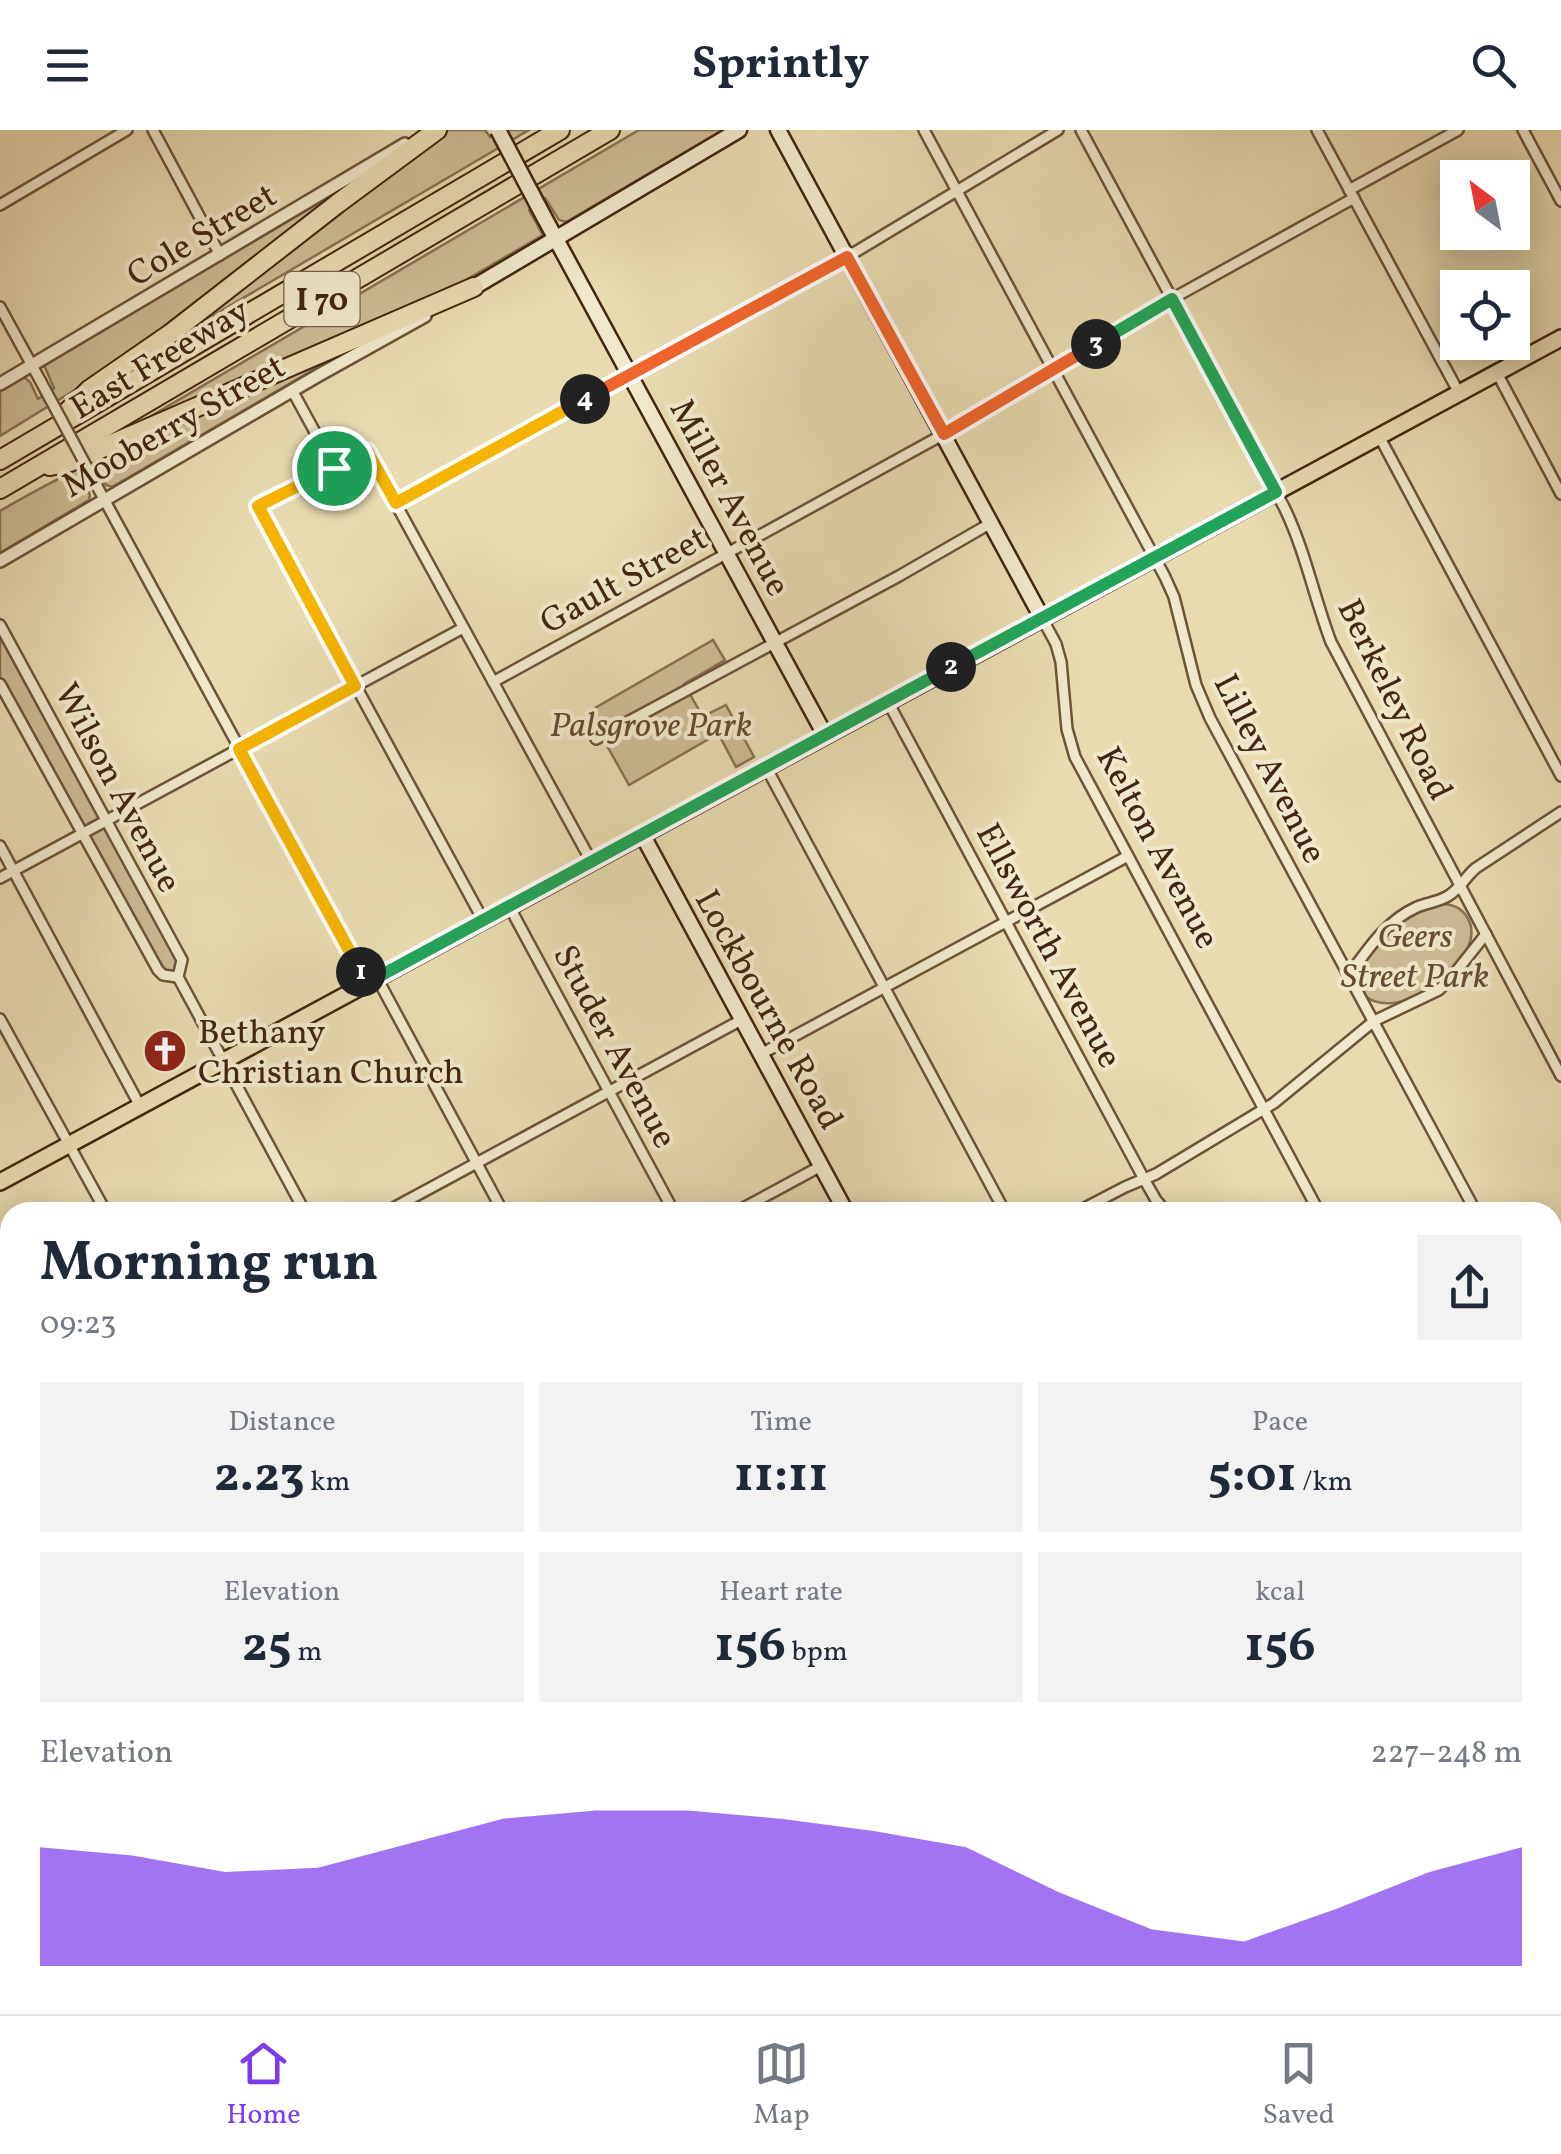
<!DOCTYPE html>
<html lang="en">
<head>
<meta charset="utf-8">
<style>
  :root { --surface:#fff; --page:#f2f2f3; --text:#1f2937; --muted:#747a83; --line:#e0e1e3; --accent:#7c3aed }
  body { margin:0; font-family:Vollkorn,serif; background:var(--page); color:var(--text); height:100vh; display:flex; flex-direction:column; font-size:38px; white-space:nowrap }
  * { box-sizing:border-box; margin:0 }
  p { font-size:32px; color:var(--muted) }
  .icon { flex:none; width:55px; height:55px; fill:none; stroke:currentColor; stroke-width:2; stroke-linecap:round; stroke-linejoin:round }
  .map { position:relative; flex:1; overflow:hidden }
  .sheet { position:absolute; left:0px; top:1072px; width:1562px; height:812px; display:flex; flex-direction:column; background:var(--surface); border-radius:30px 30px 0 0; box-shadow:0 5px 25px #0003 }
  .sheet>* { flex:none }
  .needle { width:65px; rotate:328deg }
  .fabs { position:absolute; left:1440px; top:30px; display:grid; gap:20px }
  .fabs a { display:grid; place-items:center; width:90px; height:90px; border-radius:0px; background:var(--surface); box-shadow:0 5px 25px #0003; font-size:50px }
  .pin { position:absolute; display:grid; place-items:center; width:85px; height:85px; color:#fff; margin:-42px; border:5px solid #fff; border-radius:50%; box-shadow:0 2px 10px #0007 }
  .km { position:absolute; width:50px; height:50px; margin:-25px; border-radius:50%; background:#222; color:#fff; font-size:28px; line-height:50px; text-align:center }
  .round { display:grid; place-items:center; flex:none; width:105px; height:105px; border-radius:0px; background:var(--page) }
  .head { display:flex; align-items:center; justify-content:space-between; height:170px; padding:0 40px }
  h1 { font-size:55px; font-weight:700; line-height:75px }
  .figures { display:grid; grid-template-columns:repeat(3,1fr); gap:15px; height:170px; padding:10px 40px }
  .figures div { display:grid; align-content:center; border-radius:0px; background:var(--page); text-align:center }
  .figures b { font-size:50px; font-weight:700 }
  .figures small { font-size:28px; font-weight:400 }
  .figures p { font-size:28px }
  .chart { height:280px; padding:20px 40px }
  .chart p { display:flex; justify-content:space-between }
  .chart svg { width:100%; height:180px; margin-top:10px; fill:var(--accent); opacity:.7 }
  header { display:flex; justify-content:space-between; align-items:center; height:130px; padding:0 40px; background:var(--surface); font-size:45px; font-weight:700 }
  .dock { display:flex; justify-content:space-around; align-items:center; height:140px; border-top:2px solid var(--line); background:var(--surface); font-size:28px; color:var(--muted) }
  .dock a { display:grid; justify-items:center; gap:5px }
  .dock .selected { color:var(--accent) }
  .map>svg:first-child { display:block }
</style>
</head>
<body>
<header><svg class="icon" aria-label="menu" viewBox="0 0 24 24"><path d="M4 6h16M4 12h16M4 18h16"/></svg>Sprintly<svg class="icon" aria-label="search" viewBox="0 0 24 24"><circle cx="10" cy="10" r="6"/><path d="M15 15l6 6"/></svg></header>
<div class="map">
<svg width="1561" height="1884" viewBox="0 0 1561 1884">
  <rect width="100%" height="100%" fill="#e8dbb0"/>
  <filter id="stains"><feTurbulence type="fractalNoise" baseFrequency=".002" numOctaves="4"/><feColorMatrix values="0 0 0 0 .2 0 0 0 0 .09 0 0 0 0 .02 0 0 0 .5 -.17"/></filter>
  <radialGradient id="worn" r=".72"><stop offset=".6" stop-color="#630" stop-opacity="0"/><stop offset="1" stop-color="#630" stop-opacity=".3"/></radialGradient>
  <!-- green -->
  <g fill="#ccbc95" stroke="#887153" stroke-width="2.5">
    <polygon points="446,0 485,0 490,7 501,0 529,0 153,221"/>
    <polygon points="639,0 723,0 566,92 559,90 545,68 529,80 543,105 440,165 148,293 146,289"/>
    <polygon points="354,52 155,207 104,242 0,306 0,261 24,247 30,252 38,269 54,258 44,235"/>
    <path d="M337,226L112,357L106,355L98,341L82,348L90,365L89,370L0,423V381C107,318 223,275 337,226Z"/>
    <polygon points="0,498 181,832 178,846 163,845 0,550"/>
    <polygon points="713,510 725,530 684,554 714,606 629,655 588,582"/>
    <polygon points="726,575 754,627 736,637 708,584"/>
    <path d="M1441,774C1452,774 1461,777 1467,787C1486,817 1438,858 1413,868C1389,878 1352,876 1361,840C1370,807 1410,782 1441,774Z"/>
    <polygon points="1553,1613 1561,1615 1561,1779 1553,1777"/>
  </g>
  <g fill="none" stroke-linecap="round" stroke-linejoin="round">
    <!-- minor casing -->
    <g stroke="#6c5339" stroke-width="14">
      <g id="minor">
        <polyline points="153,0 220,125"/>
        <polyline points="924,0 1165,447 1174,467 1196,555 1210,588 1476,1082"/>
        <path d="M1081,0L1284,377C1305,420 1314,467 1331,512L1561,946"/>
        <polyline points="1317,0 1459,263"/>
        <polyline points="1523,0 1561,71"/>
        <polyline points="1349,60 1458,0"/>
        <polyline points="0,75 127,0"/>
        <polyline points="0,177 40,250"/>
        <polyline points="1497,243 1561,364"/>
        <polyline points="292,260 334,337"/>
        <polyline points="1379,306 1561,646"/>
        <polyline points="98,358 367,853"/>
        <polyline points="396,373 847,127 1058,0"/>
        <polyline points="1042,488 1056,514 1061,532 1067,599 1075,627 1319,1082"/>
        <polyline points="0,495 182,830 178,847 305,1082"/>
        <polyline points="493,552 944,304 1159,176 1354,68"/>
        <polyline points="0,554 158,840 163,845 178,847"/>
        <polyline points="888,572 1144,1049 1156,1070 1166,1082"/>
        <polyline points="596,609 899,446 991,393"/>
        <polyline points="766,637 1005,1082"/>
        <polyline points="0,716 140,976"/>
        <polyline points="0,748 463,498"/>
        <polyline points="509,776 674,1082"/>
        <polyline points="483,790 258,376 367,321 591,731"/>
        <path d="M1349,845C1368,819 1386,791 1417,777C1427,773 1438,772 1448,766C1460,759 1466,746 1476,738L1561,682"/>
        <polyline points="377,848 503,1082"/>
        <polyline points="0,889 106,1082"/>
        <polyline points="761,924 1128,726"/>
        <polyline points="386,1082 743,889"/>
        <polyline points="736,1082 821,1036"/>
        <polyline points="1077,1082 1125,1057 1156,1044 1274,973 1374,891 1439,860 1455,843 1486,804"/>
        <polyline points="1552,1226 1561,1242"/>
        <polyline points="0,1291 10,1286"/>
        <polyline points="0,1480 10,1474"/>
        <polyline points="1552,1522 1561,1537"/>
        <polyline points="0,1666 10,1660"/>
        <polyline points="0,1816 10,1811"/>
        <polyline points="0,1856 10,1874"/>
        <polyline points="537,1875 542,1884"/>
        <polyline points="736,1875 741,1884"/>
        <polyline points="930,1875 935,1884"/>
        <polyline points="1103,1875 1107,1884"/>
        <polyline points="154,1884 171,1875"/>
        <polyline points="679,1884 695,1875"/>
        <polyline points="1251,1884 1267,1875"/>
      </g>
    </g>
    <!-- tertiary casing -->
    <g stroke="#6c5339" stroke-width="16">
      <g id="tertiary">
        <polyline points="0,254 405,14"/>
        <polyline points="0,431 319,245 425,186"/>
        <polyline points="0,1200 10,1218"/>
        <polyline points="1552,1243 1561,1238"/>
        <polyline points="0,1536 10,1554"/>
        <polyline points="187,1875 192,1884"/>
        <polyline points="369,1875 374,1884"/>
        <polyline points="405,1884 422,1875"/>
      </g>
    </g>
    <!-- secondary casing -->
    <g stroke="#432611" stroke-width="19">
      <g id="secondary">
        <polyline points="778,0 1042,488"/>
        <polyline points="544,87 825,605"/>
        <polyline points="474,157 739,0"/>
        <polyline points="642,704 846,1082"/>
        <polyline points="1272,1875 1276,1884"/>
      </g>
    </g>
    <!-- primary casing -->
    <g stroke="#432611" stroke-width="20">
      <polyline id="primary" points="0,1052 1561,208"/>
    </g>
    <!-- motorway casing -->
    <g stroke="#432611" stroke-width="22">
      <g id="motorway">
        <polyline points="68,281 89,260 170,204 337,74 437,0"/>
        <polyline points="0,330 560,0"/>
        <polyline points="50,336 70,332 474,157"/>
        <polyline points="0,359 610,0"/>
      </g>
    </g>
    <!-- minor -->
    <use href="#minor" stroke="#f0e8cc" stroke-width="9"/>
    <!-- tertiary -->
    <use href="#tertiary" stroke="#f0e8cc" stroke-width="11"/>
    <!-- secondary -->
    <use href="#secondary" stroke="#f0e8cc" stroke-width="14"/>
    <!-- primary -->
    <use href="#primary" stroke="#e8dbb0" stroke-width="15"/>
    <!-- motorway -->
    <use href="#motorway" stroke="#e8dbb0" stroke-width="18"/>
    <!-- minor-bridge casing -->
    <g stroke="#6c5339" stroke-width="14" stroke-linecap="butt">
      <polyline id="minor-bridge" points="40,250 98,358"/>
    </g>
    <!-- secondary-bridge casing -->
    <g stroke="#432611" stroke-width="19" stroke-linecap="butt">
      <polyline id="secondary-bridge" points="498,0 544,87"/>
    </g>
    <!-- minor-bridge -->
    <use href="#minor-bridge" stroke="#f0e8cc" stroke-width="9"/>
    <!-- secondary-bridge -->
    <use href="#secondary-bridge" stroke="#f0e8cc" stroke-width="14"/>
  </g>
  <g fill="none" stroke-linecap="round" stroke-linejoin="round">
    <!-- split-1 casing -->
    <g stroke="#fff" stroke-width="20">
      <polyline id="split-1" points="334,338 258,376 355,556 239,619 361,842"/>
    </g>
    <!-- split-2 casing -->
    <g stroke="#fff" stroke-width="20">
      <polyline id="split-2" points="361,842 367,853 951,537"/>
    </g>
    <!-- split-3 casing -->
    <g stroke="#fff" stroke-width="20">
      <polyline id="split-3" points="951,537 1276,362 1172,169 1096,214"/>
    </g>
    <!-- split-4 casing -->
    <g stroke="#fff" stroke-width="20">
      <polyline id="split-4" points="585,269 847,127 944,304 1096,214"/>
    </g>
    <!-- split-5 casing -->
    <g stroke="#fff" stroke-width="20">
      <polyline id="split-5" points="334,338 367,321 396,373 585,269"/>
    </g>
    <!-- split-1 -->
    <use href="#split-1" stroke="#f5b400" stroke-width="12"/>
    <!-- split-2 -->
    <use href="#split-2" stroke="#22a559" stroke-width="12"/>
    <!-- split-3 -->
    <use href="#split-3" stroke="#22a559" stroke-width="12"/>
    <!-- split-4 -->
    <use href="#split-4" stroke="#f0652b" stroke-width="12"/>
    <!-- split-5 -->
    <use href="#split-5" stroke="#f5b400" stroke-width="12"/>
  </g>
  <!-- icons -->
  <defs>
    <g id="church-disc" transform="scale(2.25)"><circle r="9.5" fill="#8f2418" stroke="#f0e8cc"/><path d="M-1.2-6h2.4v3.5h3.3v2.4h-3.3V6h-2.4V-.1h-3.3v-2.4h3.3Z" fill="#fff"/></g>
  </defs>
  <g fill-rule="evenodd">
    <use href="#church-disc" x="165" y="921"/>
  </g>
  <g text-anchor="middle" stroke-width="8" stroke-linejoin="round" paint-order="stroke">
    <!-- shield labels -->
    <rect fill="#f0e8cc" stroke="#776049" stroke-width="2.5" x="284.5" y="142" width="75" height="54" rx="8"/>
    <g font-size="32" font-weight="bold" fill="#432611">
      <text x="322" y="180">I 70</text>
    </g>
    <!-- street labels -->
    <g font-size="35" fill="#432611" stroke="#f0e8cc">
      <text transform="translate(201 104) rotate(-31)" y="12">Cole Street</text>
      <text transform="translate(159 228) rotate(-31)" y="12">East Freeway</text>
      <text transform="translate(173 295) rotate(-30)" y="12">Mooberry Street</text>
      <text transform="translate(731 367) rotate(62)" y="12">Miller Avenue</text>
      <text transform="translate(623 449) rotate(-29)" y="12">Gault Street</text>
      <text transform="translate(1396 569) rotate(64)" y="12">Berkeley Road</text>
      <text transform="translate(1271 638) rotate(63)" y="12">Lilley Avenue</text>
      <text transform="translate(119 657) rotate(62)" y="12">Wilson Avenue</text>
      <text transform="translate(1159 717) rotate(62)" y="12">Kelton Avenue</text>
      <text transform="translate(1050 815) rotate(62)" y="12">Ellsworth Avenue</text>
      <text transform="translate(770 879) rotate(61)" y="12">Lockbourne Road</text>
      <text transform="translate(616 916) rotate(62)" y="12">Studer Avenue</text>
    </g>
    <!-- park labels -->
    <g font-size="35" font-style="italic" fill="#654c32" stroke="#f0e8cc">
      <text x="651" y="606">Palsgrove Park</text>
      <text x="1415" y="817">Geers<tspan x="1415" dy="40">Street Park</tspan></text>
    </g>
    <!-- poi labels -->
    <g font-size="35" fill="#432611" stroke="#f0e8cc" text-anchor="start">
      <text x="198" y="913">Bethany<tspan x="198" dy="40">Christian Church</tspan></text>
    </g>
  </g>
  <rect width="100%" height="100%" filter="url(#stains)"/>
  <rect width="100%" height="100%" fill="url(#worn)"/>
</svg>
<div class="fabs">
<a><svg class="needle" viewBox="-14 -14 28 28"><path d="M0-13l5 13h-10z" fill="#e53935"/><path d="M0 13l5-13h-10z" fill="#747a83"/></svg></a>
<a><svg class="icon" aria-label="locate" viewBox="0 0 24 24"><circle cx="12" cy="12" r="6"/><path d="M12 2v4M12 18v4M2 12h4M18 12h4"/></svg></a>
</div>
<div class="pin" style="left:334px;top:338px;background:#1e9e55"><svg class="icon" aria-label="arrive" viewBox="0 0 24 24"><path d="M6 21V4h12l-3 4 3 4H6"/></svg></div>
<b class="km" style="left:361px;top:842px">1</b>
<b class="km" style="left:951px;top:537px">2</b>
<b class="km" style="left:1096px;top:214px">3</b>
<b class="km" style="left:585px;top:269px">4</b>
<section class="sheet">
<div class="head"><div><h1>Morning run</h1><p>09:23</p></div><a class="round"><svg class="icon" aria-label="share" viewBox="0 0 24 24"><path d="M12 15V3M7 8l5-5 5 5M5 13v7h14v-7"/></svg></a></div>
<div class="figures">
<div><p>Distance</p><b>2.23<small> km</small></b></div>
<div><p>Time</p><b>11:11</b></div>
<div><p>Pace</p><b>5:01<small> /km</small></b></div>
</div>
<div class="figures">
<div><p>Elevation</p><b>25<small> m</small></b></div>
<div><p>Heart rate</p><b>156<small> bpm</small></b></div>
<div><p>kcal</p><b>156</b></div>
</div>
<div class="chart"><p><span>Elevation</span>227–248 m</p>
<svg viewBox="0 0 160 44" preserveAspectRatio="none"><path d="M0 44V15L10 17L20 21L30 20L40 14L50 8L60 6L70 6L80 8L90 11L100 15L110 26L120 35L130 38L140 30L150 21L160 15V44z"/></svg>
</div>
</section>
</div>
<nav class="dock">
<a class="selected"><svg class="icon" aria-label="home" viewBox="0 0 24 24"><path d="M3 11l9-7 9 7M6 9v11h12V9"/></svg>Home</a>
<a><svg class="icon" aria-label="map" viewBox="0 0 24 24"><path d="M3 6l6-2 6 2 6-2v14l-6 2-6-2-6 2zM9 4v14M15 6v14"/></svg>Map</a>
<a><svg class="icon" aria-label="saved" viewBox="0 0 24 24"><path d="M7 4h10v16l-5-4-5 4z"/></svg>Saved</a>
</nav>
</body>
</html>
